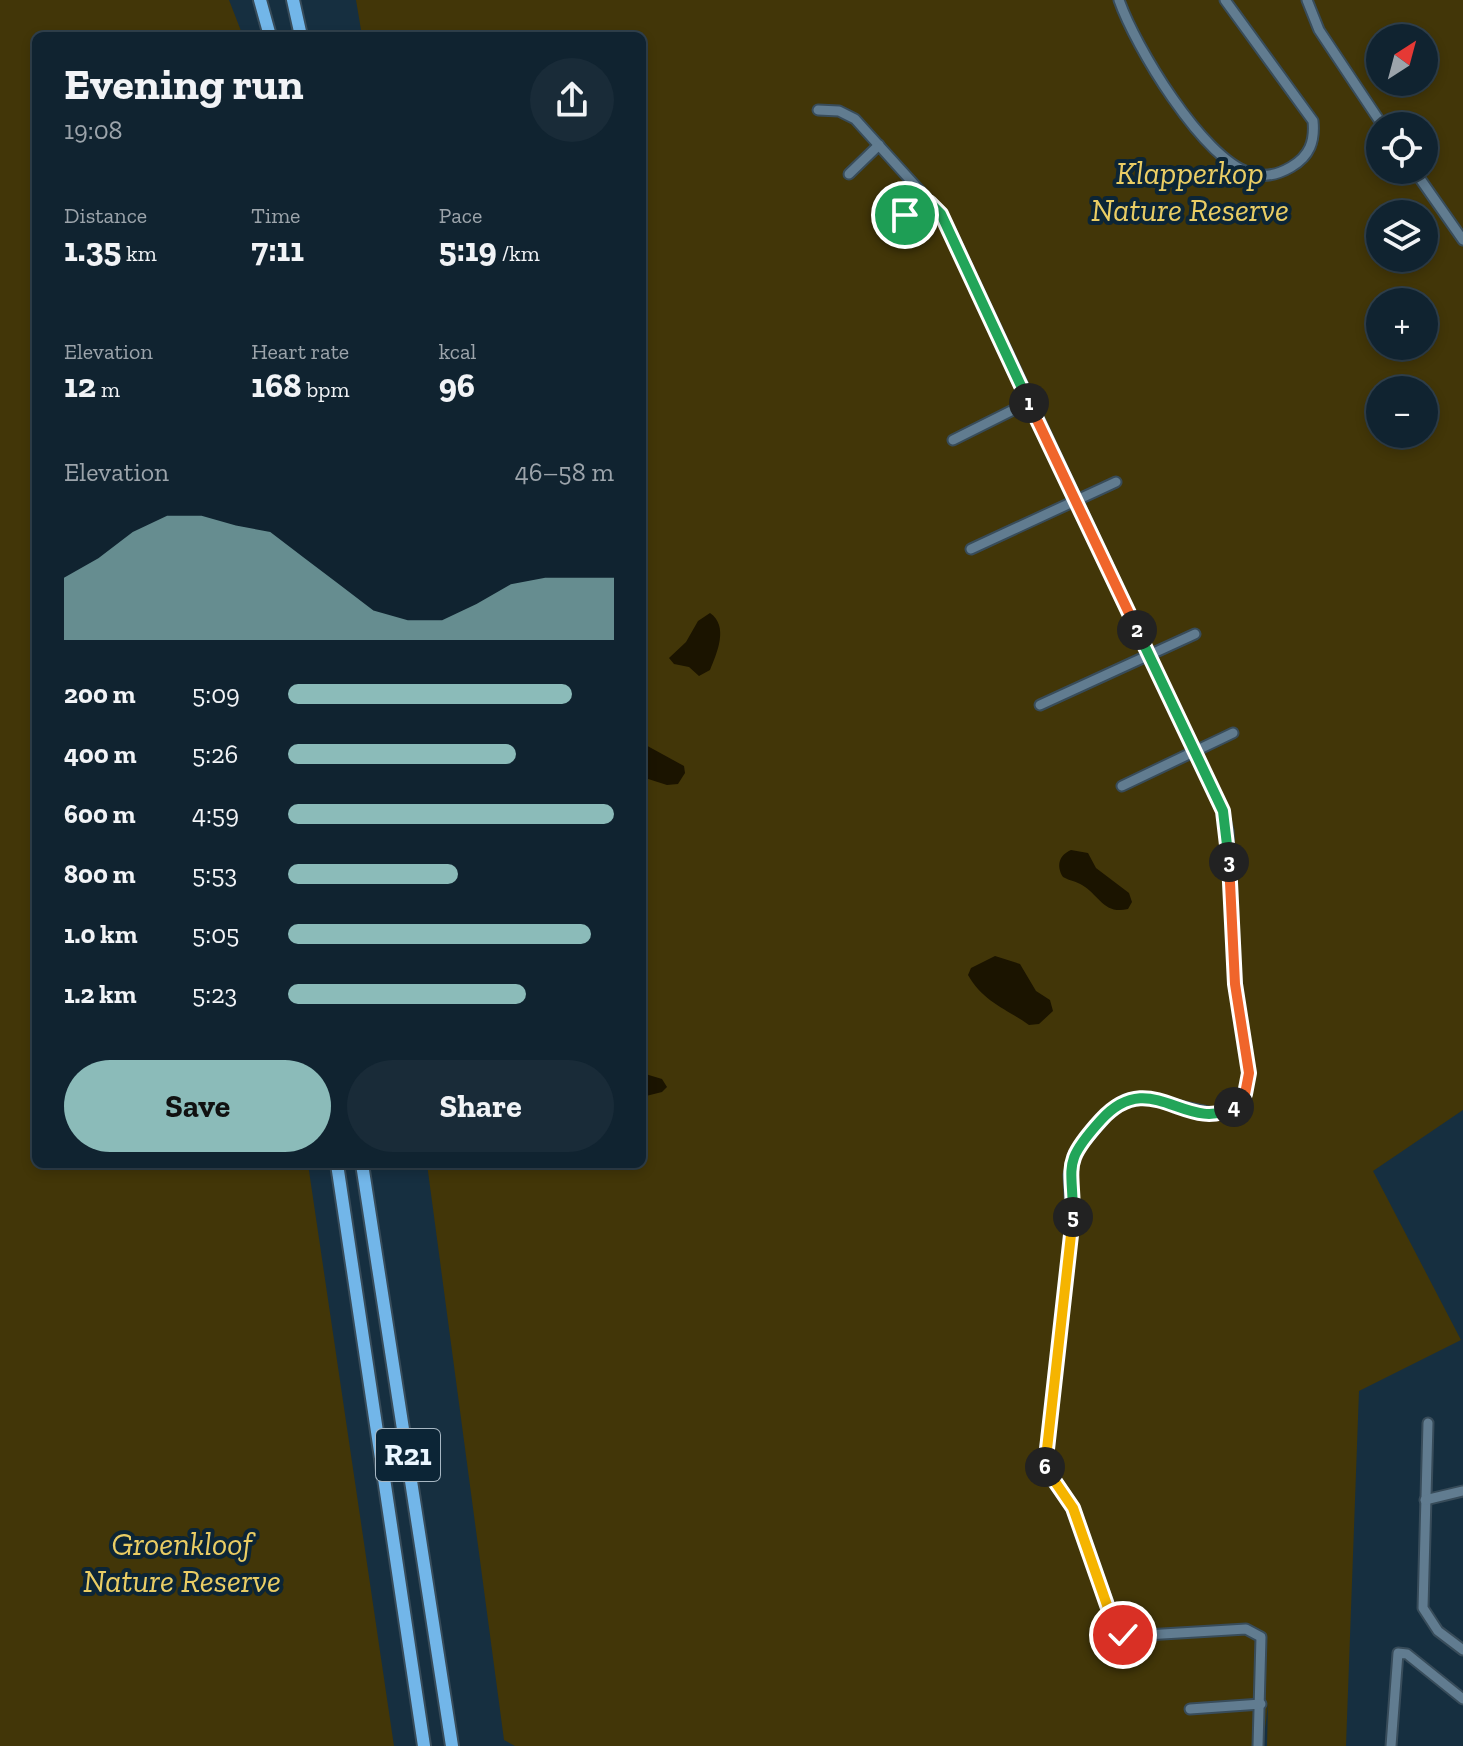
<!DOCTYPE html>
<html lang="en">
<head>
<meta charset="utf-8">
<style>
  :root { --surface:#102330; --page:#192b38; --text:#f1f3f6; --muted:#9ca4ab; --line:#30404c; --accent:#8bbbb9 }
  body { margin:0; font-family:"Zilla Slab",serif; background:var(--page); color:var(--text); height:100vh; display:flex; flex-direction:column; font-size:30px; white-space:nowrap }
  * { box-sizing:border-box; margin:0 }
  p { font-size:26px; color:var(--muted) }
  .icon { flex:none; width:44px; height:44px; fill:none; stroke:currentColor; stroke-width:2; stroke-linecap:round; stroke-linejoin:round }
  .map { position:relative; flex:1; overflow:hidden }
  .sheet { position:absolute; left:32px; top:32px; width:614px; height:1136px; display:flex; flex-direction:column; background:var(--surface); border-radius:12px; box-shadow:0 4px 12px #0003,0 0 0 2px var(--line) }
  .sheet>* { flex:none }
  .needle { width:52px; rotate:36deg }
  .fabs { position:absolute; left:1366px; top:24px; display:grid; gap:16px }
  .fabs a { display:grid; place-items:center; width:72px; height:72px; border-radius:50%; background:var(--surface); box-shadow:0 4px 12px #0003,0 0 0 2px var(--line); font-size:40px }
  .pin { position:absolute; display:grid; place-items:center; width:68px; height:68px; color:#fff; margin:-34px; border:4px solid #fff; border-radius:50%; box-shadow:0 2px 8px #0007 }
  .km { position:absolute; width:40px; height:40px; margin:-20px; border-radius:50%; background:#222; color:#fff; font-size:22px; line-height:40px; text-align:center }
  .round { display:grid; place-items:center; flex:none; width:84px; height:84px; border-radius:42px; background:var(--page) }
  .head { display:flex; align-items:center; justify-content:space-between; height:136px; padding:0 32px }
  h1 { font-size:44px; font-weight:800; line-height:60px }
  .metrics { display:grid; grid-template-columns:repeat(3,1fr); gap:12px; height:136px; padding:8px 32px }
  .metrics div { display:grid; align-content:center }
  .metrics b { font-size:34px; font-weight:800 }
  .metrics small { font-size:22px; font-weight:400 }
  .metrics p { font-size:22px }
  .chart { height:224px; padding:16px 32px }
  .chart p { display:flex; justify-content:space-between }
  .chart svg { width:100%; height:144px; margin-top:8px; fill:var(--accent); opacity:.7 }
  .cta { display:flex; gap:16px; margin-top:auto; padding:16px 32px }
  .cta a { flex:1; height:92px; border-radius:48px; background:var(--accent); color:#111; font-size:32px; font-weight:800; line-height:92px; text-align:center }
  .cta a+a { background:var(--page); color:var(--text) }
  ul { padding:0 32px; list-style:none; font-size:26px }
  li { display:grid; grid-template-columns:128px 96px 1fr; align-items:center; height:60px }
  li i { height:20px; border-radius:10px; background:var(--accent) }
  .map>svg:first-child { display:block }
</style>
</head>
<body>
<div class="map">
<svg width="1463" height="1746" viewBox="0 0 1463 1746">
  <rect width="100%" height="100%" fill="#162f40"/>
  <!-- green -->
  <g fill="#423608" fill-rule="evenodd">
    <polygon points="0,0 229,0 243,36 36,36 36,1164 308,1164 394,1746 0,1746"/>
    <path d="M356,0H1463V1110L1373,1171L1461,1340L1359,1391L1346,1746H1267L1268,1704L1263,1746H515L504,1740L427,1164H642V36H362ZM1380,38H1424V82H1380ZM1380,126H1424V170H1380ZM1380,214H1424V258H1380ZM1380,302H1424V346H1380ZM1380,390H1424V434H1380Z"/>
  </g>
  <!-- water -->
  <g fill="#1b1400">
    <path d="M710,613C729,626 717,653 710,670L699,676L689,667L674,664L669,658L686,642L698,621Z"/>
    <polygon points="642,743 684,766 685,773 678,784 667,785 642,777"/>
    <path d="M1071,850L1088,853L1096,868L1129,893L1132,902L1128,909C1104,915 1099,895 1082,885C1076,881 1070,881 1063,877C1056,866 1059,855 1071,850Z"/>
    <path d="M995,956L1020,964L1036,991L1050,1000L1053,1011L1039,1024L1029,1025C1007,1009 983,1002 968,975L971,968Z"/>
    <polygon points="642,1073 662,1079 667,1087 662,1092 642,1097"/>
  </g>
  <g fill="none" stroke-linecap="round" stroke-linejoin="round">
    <!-- minor casing -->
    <g stroke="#384c5a" stroke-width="13">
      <g id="minor">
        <path d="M1119,0C1135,46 1202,158 1250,173C1264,178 1279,174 1291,167C1310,156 1315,141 1313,121L1225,0"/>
        <polyline points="1307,0 1319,30 1383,126"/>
        <polyline points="818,110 839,111 855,119 941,214 950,230 1223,811 1228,831 1235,984 1248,1064 1247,1089 1236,1106 1218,1114 1143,1098 1125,1100 1110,1111 1074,1154 1069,1175 1072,1233 1044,1463 1050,1478 1073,1508 1119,1633 1129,1636 1246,1629 1261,1637 1258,1746"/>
        <polyline points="1414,170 1463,240"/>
        <polyline points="849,174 879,145"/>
        <polyline points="892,221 930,203"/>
        <polyline points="953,440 1029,402"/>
        <polyline points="971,549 1116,482"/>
        <polyline points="1040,705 1195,634"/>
        <polyline points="1122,786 1233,733"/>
        <polyline points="1428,1423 1423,1608 1438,1631 1463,1650"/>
        <polyline points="1425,1500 1463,1491"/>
        <polyline points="1190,1709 1261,1704"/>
        <polyline points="1391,1746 1398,1653 1407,1654 1463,1699"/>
      </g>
    </g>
    <!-- highway casing -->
    <g stroke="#384c5a" stroke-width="16">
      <g id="highway">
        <polyline points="260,0 270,36"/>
        <polyline points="293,0 301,36"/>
        <polyline points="337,1164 424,1746"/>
        <polyline points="362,1164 452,1746"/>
      </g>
    </g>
    <!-- minor -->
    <use href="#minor" stroke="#617c90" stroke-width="9"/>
    <!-- highway -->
    <use href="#highway" stroke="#72b6e9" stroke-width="12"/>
  </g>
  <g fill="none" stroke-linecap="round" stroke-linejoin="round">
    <!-- split-1 casing -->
    <g stroke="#fff" stroke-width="16">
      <polyline id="split-1" points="905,215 930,203 941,214 1029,403"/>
    </g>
    <!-- split-2 casing -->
    <g stroke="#fff" stroke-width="16">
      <polyline id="split-2" points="1029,403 1137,630"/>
    </g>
    <!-- split-3 casing -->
    <g stroke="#fff" stroke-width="16">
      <polyline id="split-3" points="1137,630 1223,811 1229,862"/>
    </g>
    <!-- split-4 casing -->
    <g stroke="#fff" stroke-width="16">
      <polyline id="split-4" points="1229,862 1235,984 1249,1073 1245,1094 1234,1107"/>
    </g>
    <!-- split-5 casing -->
    <g stroke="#fff" stroke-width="16">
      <path id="split-5" d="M1073,1217C1073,1164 1061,1164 1101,1120C1151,1065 1186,1135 1234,1107"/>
    </g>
    <!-- split-6 casing -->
    <g stroke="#fff" stroke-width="16">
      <polyline id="split-6" points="1045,1467 1073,1217"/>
    </g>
    <!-- split-7 casing -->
    <g stroke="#fff" stroke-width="16">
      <polyline id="split-7" points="1045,1467 1073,1508 1114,1625 1123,1635"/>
    </g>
    <!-- split-1 -->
    <use href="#split-1" stroke="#22a559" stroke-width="10"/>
    <!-- split-2 -->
    <use href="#split-2" stroke="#f0652b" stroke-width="10"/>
    <!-- split-3 -->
    <use href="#split-3" stroke="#22a559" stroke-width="10"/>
    <!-- split-4 -->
    <use href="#split-4" stroke="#f0652b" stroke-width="10"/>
    <!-- split-5 -->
    <use href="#split-5" stroke="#22a559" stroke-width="10"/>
    <!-- split-6 -->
    <use href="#split-6" stroke="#f5b400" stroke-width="10"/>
    <!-- split-7 -->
    <use href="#split-7" stroke="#f5b400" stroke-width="10"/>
  </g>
  <g text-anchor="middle" stroke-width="8" stroke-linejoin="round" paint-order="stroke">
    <!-- shield labels -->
    <rect fill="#0c2536" stroke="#a7b7c3" stroke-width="2" x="376" y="1429" width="64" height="52" rx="6"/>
    <g font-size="30" font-weight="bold" fill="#eaf6ff">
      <text x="408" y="1465">R21</text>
    </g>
    <!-- park labels -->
    <g font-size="32" font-style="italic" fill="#eacd64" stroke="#0c2536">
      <text x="1190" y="184">Klapperkop<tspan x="1190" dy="37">Nature Reserve</tspan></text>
      <text x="182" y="1555">Groenkloof<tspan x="182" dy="37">Nature Reserve</tspan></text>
    </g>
  </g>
</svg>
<div class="fabs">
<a><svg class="needle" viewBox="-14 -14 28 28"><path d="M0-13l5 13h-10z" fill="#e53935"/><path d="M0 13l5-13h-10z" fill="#9ca4ab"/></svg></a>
<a><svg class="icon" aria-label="locate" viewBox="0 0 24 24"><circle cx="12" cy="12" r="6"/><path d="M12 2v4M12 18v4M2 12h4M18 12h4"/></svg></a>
<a><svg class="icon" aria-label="layers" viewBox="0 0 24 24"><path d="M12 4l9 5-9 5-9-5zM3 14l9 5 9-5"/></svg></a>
<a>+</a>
<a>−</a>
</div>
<div class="pin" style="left:905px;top:215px;background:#1e9e55"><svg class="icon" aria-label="arrive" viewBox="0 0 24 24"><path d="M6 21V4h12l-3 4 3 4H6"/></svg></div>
<div class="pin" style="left:1123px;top:1635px;background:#d93025"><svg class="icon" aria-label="check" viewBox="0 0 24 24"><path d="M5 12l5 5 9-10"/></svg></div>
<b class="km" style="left:1029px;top:403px">1</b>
<b class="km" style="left:1137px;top:630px">2</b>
<b class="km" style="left:1229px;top:862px">3</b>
<b class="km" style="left:1234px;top:1107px">4</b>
<b class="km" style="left:1073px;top:1217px">5</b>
<b class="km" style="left:1045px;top:1467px">6</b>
<section class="sheet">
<div class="head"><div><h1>Evening run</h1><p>19:08</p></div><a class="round"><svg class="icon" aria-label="share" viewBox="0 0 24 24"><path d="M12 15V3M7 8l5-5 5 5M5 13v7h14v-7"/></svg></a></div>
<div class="metrics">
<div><p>Distance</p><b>1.35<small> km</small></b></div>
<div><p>Time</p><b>7:11</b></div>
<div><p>Pace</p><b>5:19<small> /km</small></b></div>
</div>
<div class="metrics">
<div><p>Elevation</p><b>12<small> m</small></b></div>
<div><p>Heart rate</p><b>168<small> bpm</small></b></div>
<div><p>kcal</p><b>96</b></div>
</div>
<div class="chart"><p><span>Elevation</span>46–58 m</p>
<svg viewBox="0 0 160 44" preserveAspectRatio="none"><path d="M0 44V25L10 19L20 11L30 6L40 6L50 9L60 11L70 19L80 27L90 35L100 38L110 38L120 33L130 27L140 25L150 25L160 25V44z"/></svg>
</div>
<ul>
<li><b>200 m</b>5:09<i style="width:87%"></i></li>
<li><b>400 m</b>5:26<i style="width:70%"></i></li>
<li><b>600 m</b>4:59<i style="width:100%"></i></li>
<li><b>800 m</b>5:53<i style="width:52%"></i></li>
<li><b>1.0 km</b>5:05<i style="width:93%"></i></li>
<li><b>1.2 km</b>5:23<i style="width:73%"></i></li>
</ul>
<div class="cta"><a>Save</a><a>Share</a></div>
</section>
</div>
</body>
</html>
